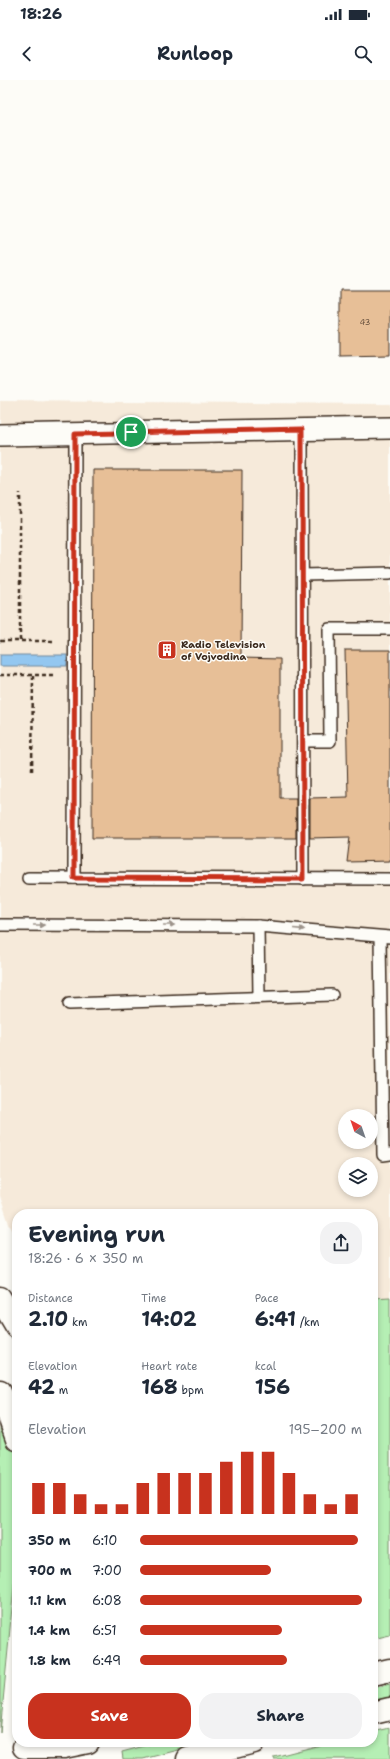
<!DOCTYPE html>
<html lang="en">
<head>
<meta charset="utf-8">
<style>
  :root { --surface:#fff; --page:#f2f2f3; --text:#1f2937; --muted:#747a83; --accent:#c8321e }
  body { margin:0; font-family:"Shantell Sans",sans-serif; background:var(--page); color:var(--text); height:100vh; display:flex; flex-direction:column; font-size:15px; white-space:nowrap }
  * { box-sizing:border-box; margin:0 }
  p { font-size:13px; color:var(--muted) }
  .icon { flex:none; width:22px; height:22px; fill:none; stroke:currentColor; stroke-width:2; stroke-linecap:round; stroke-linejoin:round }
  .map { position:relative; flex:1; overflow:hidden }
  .panel { position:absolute; left:12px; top:1129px; width:366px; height:538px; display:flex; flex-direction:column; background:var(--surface); border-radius:16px; box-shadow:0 2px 6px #0003 }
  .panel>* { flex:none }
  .needle { width:26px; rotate:320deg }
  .controls { position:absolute; left:338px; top:1029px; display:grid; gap:8px }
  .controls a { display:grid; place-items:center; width:40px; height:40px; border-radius:50%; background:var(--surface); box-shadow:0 2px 6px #0003; font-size:20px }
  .pin { position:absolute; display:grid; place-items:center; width:34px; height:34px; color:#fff; margin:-17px; border:2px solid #fff; border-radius:50%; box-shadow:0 1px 4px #0007 }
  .round { display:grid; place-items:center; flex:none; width:42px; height:42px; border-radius:16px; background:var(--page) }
  .summary { display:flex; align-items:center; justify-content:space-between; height:68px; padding:0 16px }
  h1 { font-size:22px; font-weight:700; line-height:30px }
  .figures { display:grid; grid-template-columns:repeat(3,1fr); gap:6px; height:68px; padding:4px 16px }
  .figures div { display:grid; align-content:center }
  .figures b { font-size:20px; font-weight:700 }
  .figures small { font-size:11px; font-weight:400 }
  .figures p { font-size:11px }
  .chart { height:112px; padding:8px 16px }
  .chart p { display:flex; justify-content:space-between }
  .chart svg { width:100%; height:72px; margin-top:4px; stroke:var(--accent); stroke-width:6 }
  .button { display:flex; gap:8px; margin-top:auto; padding:8px 16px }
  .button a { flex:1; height:46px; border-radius:16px; background:var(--accent); color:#fff; font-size:16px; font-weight:700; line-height:46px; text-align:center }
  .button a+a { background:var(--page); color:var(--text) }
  ul { padding:0 16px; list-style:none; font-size:13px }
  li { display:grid; grid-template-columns:64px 48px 1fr; align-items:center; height:30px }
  li i { height:10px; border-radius:5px; background:var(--accent) }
  .status { display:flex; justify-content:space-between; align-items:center; height:28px; padding:0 20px; background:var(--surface); direction:ltr }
  .status svg { height:11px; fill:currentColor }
  header { display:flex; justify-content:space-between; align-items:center; height:52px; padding:0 16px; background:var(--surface); font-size:18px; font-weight:700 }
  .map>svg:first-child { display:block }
</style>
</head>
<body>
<div class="status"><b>18:26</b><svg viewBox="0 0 49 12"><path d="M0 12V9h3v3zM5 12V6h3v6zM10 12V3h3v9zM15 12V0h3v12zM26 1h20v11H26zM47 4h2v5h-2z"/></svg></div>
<header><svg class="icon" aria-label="back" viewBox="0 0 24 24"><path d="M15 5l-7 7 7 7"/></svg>Runloop<svg class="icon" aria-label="search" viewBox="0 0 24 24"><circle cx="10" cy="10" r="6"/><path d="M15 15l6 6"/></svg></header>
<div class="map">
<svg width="390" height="1679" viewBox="0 0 390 1679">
  <rect width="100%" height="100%" fill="#fdfcf7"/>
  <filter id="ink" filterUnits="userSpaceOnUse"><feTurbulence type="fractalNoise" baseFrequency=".025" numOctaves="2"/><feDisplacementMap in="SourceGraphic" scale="8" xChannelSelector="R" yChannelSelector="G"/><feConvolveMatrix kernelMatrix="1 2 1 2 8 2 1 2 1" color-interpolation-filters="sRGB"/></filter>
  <g filter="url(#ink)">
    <!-- built -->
    <path fill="#f6eada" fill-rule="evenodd" d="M0,321L390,324V1217L373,1218V1134H17V1159L9,1144L0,1116ZM345,1036H371V1062H345ZM345,1084H371V1110H345Z"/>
    <!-- green -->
    <g fill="#b5efb4" stroke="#788c69">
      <polygon points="390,1217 390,1555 373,1559 373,1218"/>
      <polygon points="0,1320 13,1356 17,1375 17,1475 0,1653"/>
      <polygon points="390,1604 390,1617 373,1621 373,1608"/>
      <polygon points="390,1648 390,1679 274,1679 274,1677 332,1662 373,1662 373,1652"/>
      <polygon points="159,1662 210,1662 143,1679 123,1679 122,1672"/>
    </g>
    <!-- water -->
    <rect fill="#93c7f0" stroke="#70889c" x="0" y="575" width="67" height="11"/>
    <!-- building -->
    <g fill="#e7bf97" stroke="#3b2a1e">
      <polygon points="340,210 390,210 390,275 340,276"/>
      <polygon points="93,390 242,390 241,578 280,579 280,718 296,718 296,758 92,758"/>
      <polygon points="345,570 390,570 390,781 347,782 350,757 310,758 310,718 348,717"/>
    </g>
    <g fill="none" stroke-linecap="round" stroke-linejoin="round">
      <!-- lane casing -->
      <g stroke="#3b2a1e" stroke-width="14">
        <g id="lane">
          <polyline points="302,349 303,799"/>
          <polyline points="303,495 390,493"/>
          <polyline points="303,661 330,661 329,549 390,549"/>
          <polyline points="28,798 390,799"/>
          <polyline points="74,798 75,353"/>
          <polyline points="0,845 258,846 390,857"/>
          <polyline points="258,846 259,917"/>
          <polyline points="380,857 383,1075 390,1074"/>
          <polyline points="69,924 332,915"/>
        </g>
      </g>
      <!-- street casing -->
      <g stroke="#3b2a1e" stroke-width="24">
        <polyline id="street" points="0,355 390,348"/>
      </g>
      <!-- secondary casing -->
      <g stroke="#3b2a1e" stroke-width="25">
        <g id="secondary">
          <polyline points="0,1218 17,1247"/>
          <polyline points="0,1311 17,1359"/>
          <polyline points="373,1594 390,1590"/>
          <polyline points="373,1633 390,1629"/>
          <polyline points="24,1667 64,1667 88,1662"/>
          <polyline points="188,1679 254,1662"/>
        </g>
      </g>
      <!-- path -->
      <g stroke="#3b2a1e" stroke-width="2.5" stroke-dasharray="4 3" stroke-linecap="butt">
        <polyline points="0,561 56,561"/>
        <polyline points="20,561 20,413"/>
        <polyline points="0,595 56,595"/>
        <polyline points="32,691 33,595"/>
      </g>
      <!-- lane -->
      <use href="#lane" stroke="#fdfcf7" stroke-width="11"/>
      <!-- street -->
      <use href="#street" stroke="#fdfcf7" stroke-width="21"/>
      <!-- secondary -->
      <use href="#secondary" stroke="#fdfcf7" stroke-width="22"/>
    </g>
    <!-- one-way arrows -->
    <defs><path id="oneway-solid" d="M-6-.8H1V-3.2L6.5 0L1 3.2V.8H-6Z"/></defs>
    <g fill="#9c938a">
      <use href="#oneway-solid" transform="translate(39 845)"/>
      <use href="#oneway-solid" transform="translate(169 845)"/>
      <use href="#oneway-solid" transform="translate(299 849) rotate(5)"/>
    </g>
  </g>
  <g fill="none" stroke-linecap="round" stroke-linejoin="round" filter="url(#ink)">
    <!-- route casing -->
    <g stroke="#fff" stroke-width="8">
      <polygon id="route" points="302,349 303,799 74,798 75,354"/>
    </g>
    <!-- route -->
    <use href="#route" stroke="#c8321e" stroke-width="5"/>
  </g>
  <!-- icons -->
  <defs>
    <g id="building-square" transform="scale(1)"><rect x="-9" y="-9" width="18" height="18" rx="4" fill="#c8321e" stroke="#fdfcf7"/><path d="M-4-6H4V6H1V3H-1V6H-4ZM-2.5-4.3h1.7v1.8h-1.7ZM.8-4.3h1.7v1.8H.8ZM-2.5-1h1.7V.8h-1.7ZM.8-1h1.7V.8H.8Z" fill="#fff"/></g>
  </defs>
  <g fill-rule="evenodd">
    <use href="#building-square" x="167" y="570"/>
  </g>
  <g text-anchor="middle" stroke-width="3" stroke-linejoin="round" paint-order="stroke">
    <!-- number labels -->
    <g font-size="8" fill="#664f3c">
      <text x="365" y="245">43</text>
    </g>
    <!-- poi labels -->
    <g font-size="10" font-weight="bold" fill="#3b2a1e" stroke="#fdfcf7" text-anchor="start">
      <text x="181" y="568">Radio Television<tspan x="181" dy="12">of Vojvodina</tspan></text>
    </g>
  </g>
</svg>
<div class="controls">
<a><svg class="needle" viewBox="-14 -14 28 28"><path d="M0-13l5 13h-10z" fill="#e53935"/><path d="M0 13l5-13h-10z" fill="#747a83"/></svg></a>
<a><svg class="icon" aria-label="layers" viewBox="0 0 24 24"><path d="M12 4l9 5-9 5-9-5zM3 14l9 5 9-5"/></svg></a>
</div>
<div class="pin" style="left:131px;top:352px;background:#1e9e55"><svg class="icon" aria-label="arrive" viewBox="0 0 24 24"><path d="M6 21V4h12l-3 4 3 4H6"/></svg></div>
<section class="panel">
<div class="summary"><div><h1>Evening run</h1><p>18:26 · 6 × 350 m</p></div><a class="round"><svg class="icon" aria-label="share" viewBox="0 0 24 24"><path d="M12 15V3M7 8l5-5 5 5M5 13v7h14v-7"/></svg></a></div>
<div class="figures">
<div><p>Distance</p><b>2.10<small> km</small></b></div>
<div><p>Time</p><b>14:02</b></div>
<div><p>Pace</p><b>6:41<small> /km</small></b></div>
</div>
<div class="figures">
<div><p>Elevation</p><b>42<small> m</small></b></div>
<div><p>Heart rate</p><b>168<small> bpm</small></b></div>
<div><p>kcal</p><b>156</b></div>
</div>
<div class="chart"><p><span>Elevation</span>195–200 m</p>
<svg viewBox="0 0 160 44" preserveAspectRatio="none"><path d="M5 44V25M15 44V25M25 44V32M35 44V38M45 44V38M55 44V25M65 44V19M75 44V19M85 44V19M95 44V12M105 44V6M115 44V6M125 44V19M135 44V32M145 44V38M155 44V32"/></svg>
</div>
<ul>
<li><b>350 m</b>6:10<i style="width:98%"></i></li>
<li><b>700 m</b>7:00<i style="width:59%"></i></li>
<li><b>1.1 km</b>6:08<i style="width:100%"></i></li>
<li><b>1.4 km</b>6:51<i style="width:64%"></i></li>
<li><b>1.8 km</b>6:49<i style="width:66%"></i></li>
</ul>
<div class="button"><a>Save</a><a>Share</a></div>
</section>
</div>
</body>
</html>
